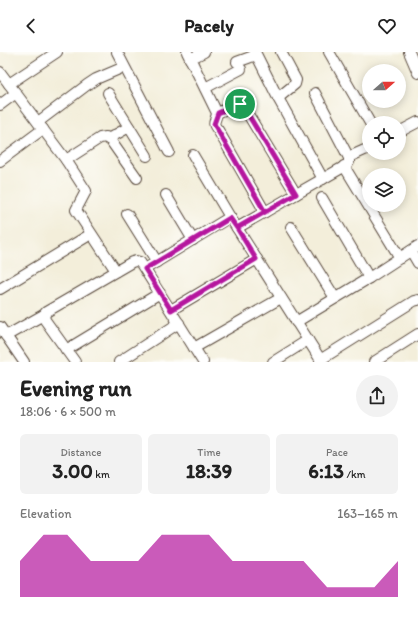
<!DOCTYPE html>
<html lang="en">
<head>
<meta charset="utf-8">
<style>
  :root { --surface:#fff; --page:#f2f2f2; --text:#222; --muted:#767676; --accent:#b5179e }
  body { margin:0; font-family:Itim,sans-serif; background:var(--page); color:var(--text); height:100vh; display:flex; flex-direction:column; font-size:15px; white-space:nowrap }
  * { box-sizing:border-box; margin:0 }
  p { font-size:13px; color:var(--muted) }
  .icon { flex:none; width:22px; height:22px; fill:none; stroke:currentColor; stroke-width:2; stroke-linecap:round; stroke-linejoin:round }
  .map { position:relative; height:310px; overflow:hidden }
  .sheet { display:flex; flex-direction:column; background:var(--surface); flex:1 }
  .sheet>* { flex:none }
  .needle { width:26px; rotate:69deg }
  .buttons { position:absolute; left:362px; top:12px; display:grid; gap:8px }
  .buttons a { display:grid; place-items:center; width:44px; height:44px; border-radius:50%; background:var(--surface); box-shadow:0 2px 10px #0003; font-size:20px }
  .pin { position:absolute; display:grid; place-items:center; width:34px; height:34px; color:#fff; margin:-17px; border:2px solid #fff; border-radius:50%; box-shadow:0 1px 4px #0007 }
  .round { display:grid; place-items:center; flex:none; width:42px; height:42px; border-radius:21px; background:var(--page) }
  .headline { display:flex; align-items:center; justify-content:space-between; height:68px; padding:0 20px }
  h1 { font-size:22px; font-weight:800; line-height:30px }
  .metrics { display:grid; grid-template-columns:repeat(3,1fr); gap:6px; height:68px; padding:4px 20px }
  .metrics div { display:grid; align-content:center; border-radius:6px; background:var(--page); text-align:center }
  .metrics b { font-size:20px; font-weight:800 }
  .metrics small { font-size:11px; font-weight:400 }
  .metrics p { font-size:11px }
  .chart { height:112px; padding:8px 20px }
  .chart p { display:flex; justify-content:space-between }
  .chart svg { width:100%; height:72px; margin-top:4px; fill:var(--accent); opacity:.7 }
  header { display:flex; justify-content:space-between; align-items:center; height:52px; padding:0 20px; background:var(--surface); font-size:18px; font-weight:800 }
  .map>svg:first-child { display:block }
</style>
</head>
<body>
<header><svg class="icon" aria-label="back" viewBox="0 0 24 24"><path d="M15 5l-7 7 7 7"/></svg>Pacely<svg class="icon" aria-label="heart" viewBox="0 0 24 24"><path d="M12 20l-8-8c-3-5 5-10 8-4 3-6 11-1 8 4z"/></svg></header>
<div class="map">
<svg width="418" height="310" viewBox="0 0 418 310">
  <rect width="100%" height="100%" fill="#fdfcf7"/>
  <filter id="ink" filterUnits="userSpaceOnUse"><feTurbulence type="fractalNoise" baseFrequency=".025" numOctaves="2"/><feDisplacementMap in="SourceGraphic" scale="8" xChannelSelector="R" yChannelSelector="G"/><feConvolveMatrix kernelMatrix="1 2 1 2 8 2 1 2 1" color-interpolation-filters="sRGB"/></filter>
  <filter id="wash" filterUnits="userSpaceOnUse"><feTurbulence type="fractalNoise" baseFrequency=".012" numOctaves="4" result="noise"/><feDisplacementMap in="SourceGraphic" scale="16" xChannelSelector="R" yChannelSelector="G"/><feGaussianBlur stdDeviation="0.9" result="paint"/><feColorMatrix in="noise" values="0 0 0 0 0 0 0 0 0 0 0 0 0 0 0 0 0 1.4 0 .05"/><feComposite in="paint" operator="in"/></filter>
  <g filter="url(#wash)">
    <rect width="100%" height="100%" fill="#f3eeda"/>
  </g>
  <g filter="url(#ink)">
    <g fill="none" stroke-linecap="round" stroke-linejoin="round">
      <!-- street casing -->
      <g stroke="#57473a" stroke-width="12">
        <g id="street">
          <polyline points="117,0 169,100"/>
          <path d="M187,0L217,61C216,69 211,71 218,78L265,160"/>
          <polyline points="255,0 278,46 323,127"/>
          <polyline points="329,0 370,71"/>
          <polyline points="409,0 418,21"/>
          <polyline points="190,7 204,0"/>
          <polyline points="237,10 248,6 256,3"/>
          <polyline points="0,20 66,108 86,139 76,158 116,219"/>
          <polyline points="9,32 57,0"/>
          <polyline points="205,36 241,17"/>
          <polyline points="108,41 147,104"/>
          <polyline points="278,46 295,32 296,28 281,0"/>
          <polyline points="0,53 16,41"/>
          <polyline points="217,61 236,53 240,52 243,54 296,142"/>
          <polyline points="38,70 87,33 96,27 124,15"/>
          <polyline points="399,80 418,70"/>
          <polyline points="108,87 129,75"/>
          <polyline points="193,103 230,165 322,310"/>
          <polyline points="349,106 349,105 369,96"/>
          <polyline points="66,108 100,86 106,85 111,89 137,126"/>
          <polyline points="0,109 43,77"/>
          <polyline points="344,114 400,206"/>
          <polyline points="166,143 193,188"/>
          <polyline points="322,146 369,226"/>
          <polyline points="127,162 157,210"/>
          <polyline points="291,175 335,246"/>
          <polyline points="237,176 347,113 349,110 349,106 315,41"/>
          <polyline points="411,199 418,211"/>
          <polyline points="145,217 230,165"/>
          <polyline points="0,237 91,182"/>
          <polyline points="171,258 257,207"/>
          <polyline points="296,270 369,226 418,194"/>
          <polyline points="0,275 24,310"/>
          <polyline points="6,284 45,262"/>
          <polyline points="194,296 281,246"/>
          <polyline points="66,298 160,241"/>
          <polyline points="320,308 414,249 418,248"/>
          <polyline points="75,310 45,268 44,263 46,260 132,210 136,209 140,210 203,310"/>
          <polyline points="119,310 179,271"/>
          <polyline points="273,310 308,288"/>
          <polyline points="374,310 418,282"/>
        </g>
      </g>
      <!-- street -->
      <use href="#street" stroke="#fff" stroke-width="10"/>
    </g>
  </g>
  <g fill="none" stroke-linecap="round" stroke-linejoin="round" filter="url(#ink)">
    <!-- route casing -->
    <g stroke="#fff" stroke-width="8">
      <polyline id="route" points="240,52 236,53 218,61 214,72 265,160 237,176 230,166 145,217 171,258 256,207 237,176 296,142 243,54 240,52"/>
    </g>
    <!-- route -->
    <use href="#route" stroke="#b5179e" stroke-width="5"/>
  </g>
</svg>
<div class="buttons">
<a><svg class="needle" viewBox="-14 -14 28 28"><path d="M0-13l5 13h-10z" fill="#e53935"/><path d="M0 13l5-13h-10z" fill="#767676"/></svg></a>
<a><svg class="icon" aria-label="locate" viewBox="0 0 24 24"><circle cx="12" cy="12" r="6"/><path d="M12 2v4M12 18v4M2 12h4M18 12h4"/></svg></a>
<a><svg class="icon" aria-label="layers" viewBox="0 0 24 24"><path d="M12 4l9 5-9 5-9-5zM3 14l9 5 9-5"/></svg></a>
</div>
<div class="pin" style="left:240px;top:52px;background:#1e9e55"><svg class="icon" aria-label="arrive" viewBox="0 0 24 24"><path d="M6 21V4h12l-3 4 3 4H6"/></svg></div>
</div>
<section class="sheet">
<div class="headline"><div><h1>Evening run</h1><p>18:06 · 6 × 500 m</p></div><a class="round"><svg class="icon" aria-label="share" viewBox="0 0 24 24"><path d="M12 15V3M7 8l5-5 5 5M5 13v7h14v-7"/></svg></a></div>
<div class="metrics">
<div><p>Distance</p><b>3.00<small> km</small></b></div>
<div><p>Time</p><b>18:39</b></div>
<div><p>Pace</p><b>6:13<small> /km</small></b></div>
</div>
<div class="chart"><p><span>Elevation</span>163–165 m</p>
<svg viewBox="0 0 160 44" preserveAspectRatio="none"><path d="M0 44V22L10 6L20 6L30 22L40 22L50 22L60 6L70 6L80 6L90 22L100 22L110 22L120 22L130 38L140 38L150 38L160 22V44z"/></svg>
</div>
</section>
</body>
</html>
